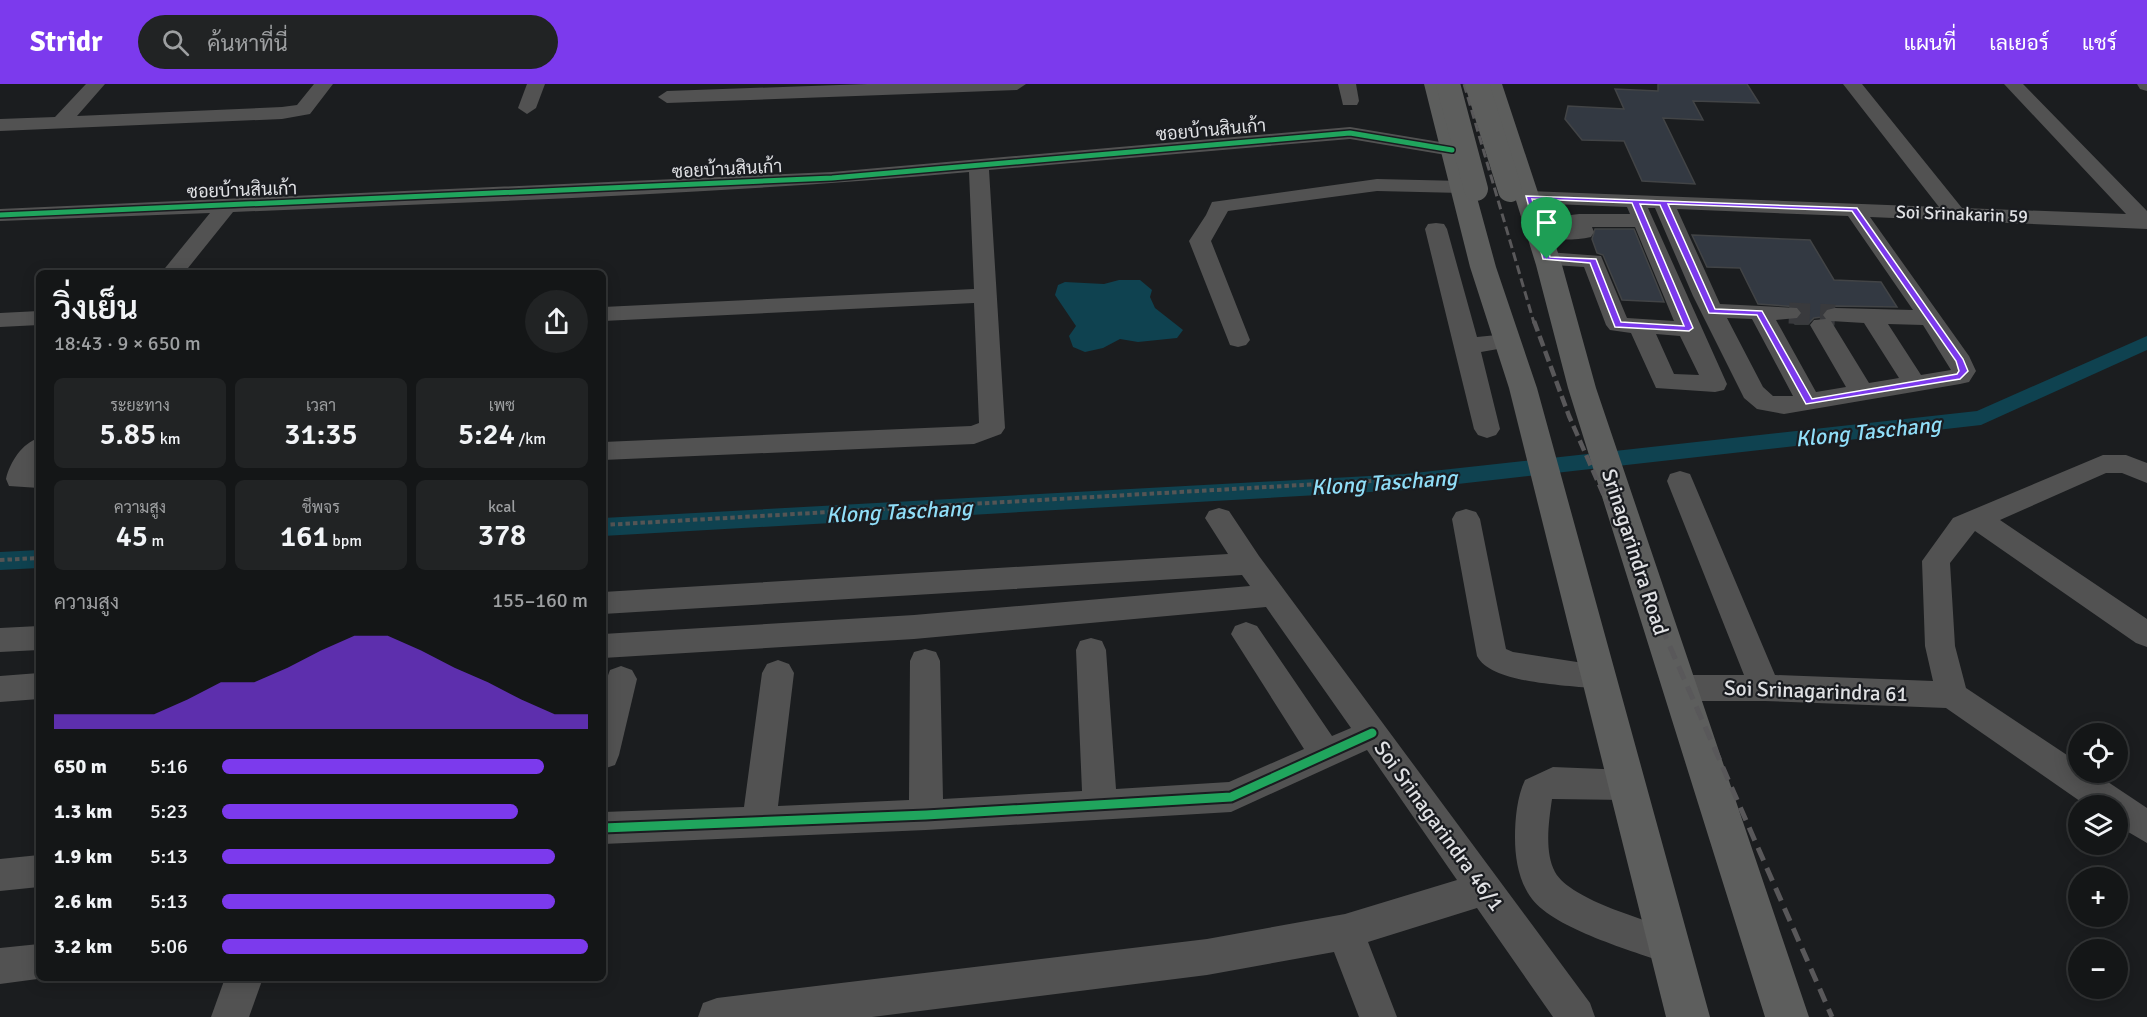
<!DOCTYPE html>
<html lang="th">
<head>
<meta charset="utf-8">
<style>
  :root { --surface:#141617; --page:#212324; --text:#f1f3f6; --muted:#9d9fa1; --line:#333536; --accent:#7c3aed }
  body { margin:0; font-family:Signika,Sarabun,sans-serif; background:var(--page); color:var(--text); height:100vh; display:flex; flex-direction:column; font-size:22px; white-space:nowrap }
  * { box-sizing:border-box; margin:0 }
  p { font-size:20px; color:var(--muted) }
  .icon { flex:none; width:33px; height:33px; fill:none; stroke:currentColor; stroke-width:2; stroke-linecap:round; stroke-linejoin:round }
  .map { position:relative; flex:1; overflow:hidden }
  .details { position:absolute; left:36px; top:186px; width:570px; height:711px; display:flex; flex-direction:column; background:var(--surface); border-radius:9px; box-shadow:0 3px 15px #0003,0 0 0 2px var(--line) }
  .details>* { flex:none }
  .buttons { position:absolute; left:2068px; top:639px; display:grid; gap:12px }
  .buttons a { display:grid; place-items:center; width:60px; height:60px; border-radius:50%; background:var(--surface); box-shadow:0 3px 15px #0003,0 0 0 2px var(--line); font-size:30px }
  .pin { position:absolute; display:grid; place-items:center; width:51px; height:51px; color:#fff; margin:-62px -26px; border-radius:50% 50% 50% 0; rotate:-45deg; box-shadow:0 0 6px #0007 }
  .pin .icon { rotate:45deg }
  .round { display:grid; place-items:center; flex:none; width:63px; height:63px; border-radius:32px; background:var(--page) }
  .head { display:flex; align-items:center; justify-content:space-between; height:102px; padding:0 18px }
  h1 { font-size:33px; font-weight:600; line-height:45px }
  .stats { display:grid; grid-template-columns:repeat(3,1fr); gap:9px; height:102px; padding:6px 18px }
  .stats div { display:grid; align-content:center; border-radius:9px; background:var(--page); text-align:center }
  .stats b { font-size:30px; font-weight:600 }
  .stats small { font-size:16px; font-weight:400 }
  .stats p { font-size:16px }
  .chart { height:168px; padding:12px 18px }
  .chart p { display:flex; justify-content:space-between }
  .chart svg { width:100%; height:108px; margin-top:6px; fill:var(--accent); opacity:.7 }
  ul { padding:0 18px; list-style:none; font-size:20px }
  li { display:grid; grid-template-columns:96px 72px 1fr; align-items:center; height:45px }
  li i { height:15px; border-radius:8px; background:var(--accent) }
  header { display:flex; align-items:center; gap:36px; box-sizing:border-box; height:84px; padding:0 30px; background:var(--accent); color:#fff }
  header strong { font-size:28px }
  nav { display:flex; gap:33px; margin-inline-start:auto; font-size:21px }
  .search { width:420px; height:54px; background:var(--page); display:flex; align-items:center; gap:15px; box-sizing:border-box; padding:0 21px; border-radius:33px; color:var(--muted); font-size:22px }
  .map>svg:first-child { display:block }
</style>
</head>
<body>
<header>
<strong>Stridr</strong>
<div class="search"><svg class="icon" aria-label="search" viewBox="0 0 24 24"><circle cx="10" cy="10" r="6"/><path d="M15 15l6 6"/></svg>ค้นหาที่นี่</div>
<nav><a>แผนที่</a><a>เลเยอร์</a><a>แชร์</a></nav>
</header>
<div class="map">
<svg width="2147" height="933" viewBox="0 0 2147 933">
  <rect width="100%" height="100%" fill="#1b1d1f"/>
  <!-- water -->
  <polygon fill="#0f4250" points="1119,196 1140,196 1152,206 1150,213 1155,224 1183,246 1177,254 1138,258 1120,255 1103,264 1085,268 1073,263 1069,252 1076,242 1055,211 1058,201 1065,198 1104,200"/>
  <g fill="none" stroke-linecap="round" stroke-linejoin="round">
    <!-- canal -->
    <g fill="#0f4250" fill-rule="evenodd">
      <polygon points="2147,252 2147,266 1981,341 1405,406 603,452 603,434 1405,390 1977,327"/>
      <polygon points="39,466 39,484 0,486 0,468"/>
    </g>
  </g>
  <!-- building -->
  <g fill="#333942" stroke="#424446" stroke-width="1.5">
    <polygon points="1658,0 1747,0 1759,19 1693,17 1703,36 1663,34 1695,100 1642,97 1624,57 1582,56 1565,35 1568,22 1624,25 1615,5 1658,7"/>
    <polygon points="1595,145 1634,145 1664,218 1622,216 1603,171 1597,169 1592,155"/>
    <polygon points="1692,151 1810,156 1834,196 1881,198 1897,223 1834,222 1825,225 1822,233 1814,234 1808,240 1795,240 1793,237 1799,235 1803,229 1799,223 1758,220 1740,184 1707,183"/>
  </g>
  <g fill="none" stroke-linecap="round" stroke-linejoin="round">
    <!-- minor-tunnel -->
    <polyline stroke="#393a3d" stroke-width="21" stroke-dasharray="21 10" stroke-linecap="butt" points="1789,229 1835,231"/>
    <!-- path -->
    <g stroke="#545555" stroke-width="4" stroke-dasharray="4.5 3" stroke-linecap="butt">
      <polyline points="603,441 1460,392"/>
      <polyline points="0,476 39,474"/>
    </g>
    <!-- minor -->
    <g fill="#525252" fill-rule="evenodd">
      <polygon points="86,0 105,0 77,32 282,23 297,21 314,0 333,0 310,30 282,35 0,47 0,35 55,33"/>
      <polygon points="527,0 545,0 536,24 527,30 518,24"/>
      <polygon points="867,0 1026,0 1017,6 667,19 658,13 667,7"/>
      <polygon points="1338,0 1356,0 1359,17 1357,21 1343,21"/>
      <path d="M1843,0H1862L1962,124L2126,130L2004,0H2023L2147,127V145L1870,133L1969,272L1976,287L1969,298L1960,300L1784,330L1757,325L1744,314L1693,212L1655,124H1648L1727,300L1724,306L1715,308L1656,304L1631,249L1610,246L1606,241L1584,183L1539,180L1536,175L1539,170L1547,168L1601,172L1627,234L1674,237L1635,143H1592L1594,148L1591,153C1573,157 1548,156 1530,152L1527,147L1530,142L1570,141L1568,136L1571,131L1579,130H1630L1627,123L1528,119L1521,117L1518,113L1521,109L1528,107L1939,123ZM1677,125L1848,132L1913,226L1835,224L1827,226L1823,231L1826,235L1814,236L1810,241L1846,303L1816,308L1776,236L1797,234L1801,229L1797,224L1720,220ZM1727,234L1752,235L1793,312H1773L1763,303ZM1831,237L1864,239L1899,294L1869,299ZM1888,240L1923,241L1951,286L1921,291ZM1656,250L1680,252L1699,291L1674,290Z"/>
      <polygon points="2137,0 2147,0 2147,7 2140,5"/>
      <path d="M1350,43L1452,60L1459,62L1462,66L1459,70L1452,72L1350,55L989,86L1005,344L1001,350L974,360L603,376V358L971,342L979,339L974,219L603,237V223L974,205L969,88C724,110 478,118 233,128L184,189H161L210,129L0,137V125L832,88Z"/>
      <polygon points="1377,95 1462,97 1469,99 1472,103 1469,107 1462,109 1377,107 1228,127 1211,157 1250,256 1246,261 1238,263 1230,261 1189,157 1206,131 1212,118"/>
      <polygon points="1436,139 1444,140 1447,145 1477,253 1507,250 1515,252 1519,257 1515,262 1481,268 1500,345 1496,351 1487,354 1478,351 1474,345 1425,145 1428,140"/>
      <polygon points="39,227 39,241 0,243 0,229"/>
      <path d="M39,354V381L35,386H39V404L9,402L6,395C10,378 22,359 39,354Z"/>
      <polygon points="2103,371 2126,371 2147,379 2147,399 2122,389 2106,389 2000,436 2147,535 2147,563 2136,559 1975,447 1950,479 1955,562 1966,604 2079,679 2079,688 2093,688 2147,724 2147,759 2118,742 2118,722 2087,722 1946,624 1765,617 1680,617 1669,613 1664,604 1669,595 1680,591 1744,591 1667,397 1670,390 1680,387 1690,390 1693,397 1775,591 1933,597 1925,562 1922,477 1953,434"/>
      <polygon points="1219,424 1229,427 1259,472 1590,919 1595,933 1553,933 1477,824 1368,858 1397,933 1359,933 1334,868 1207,891 872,933 698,933 703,919 717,914 1207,855 1345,830 1457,796 1367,666 1231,728 926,746 603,760 603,728 744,723 762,589 767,580 778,576 789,580 794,589 778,722 909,716 910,577 914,568 925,565 936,568 940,577 943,715 1082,707 1076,566 1080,557 1091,554 1102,557 1106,566 1116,705 1229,698 1304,665 1231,550 1235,542 1246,538 1257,542 1332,652 1351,644 1266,523 914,555 603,574 603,550 914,531 1250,502 1242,491 603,530 603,508 1228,470 1205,434 1209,427"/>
      <path d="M1466,425L1476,428L1480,435L1506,565L1513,568L1609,583L1614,592L1609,601L1598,605C1568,601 1491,600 1477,572L1452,435L1456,428Z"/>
      <polygon points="39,542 39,566 0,568 0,544"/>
      <polygon points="621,582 632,586 637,595 619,671 615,681 603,685 603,605 610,586"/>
      <polygon points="39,589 39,615 0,618 0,592"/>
      <path d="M1553,683L1627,686L1639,691L1644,701L1639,711L1627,716L1552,715C1549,736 1544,768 1555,788C1571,817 1651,837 1682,849L1688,862L1682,875L1669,880C1633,867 1555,845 1532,815C1519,798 1515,775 1515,754C1515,735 1517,713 1525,696Z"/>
      <polygon points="39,771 39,803 0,807 0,775"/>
      <polygon points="39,860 39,894 45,894 0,900 0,864"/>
      <polygon points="225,894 263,894 249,933 211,933"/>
    </g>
    <!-- major -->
    <g fill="#5d5e5d" fill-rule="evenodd">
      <polygon points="1424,0 1446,0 1496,183 1537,304 1710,933 1666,933 1509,304 1470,183"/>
      <polygon points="1480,0 1502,0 1562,181 1596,304 1809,933 1765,933 1568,304 1536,181"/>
    </g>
    <!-- rail-far2 -->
    <polyline stroke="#59585a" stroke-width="3" stroke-dasharray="9 4.5" stroke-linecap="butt" points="1464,0 1534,239"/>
    <!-- rail-far1 -->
    <polyline stroke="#59585a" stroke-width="4.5" stroke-dasharray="11 5" stroke-linecap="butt" points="1534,237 1569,332 1662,544"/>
    <!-- rail -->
    <polyline stroke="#59585a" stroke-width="5" stroke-dasharray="14 8" stroke-linecap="butt" points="1661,542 1832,933"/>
    <!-- major-bridge -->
    <g stroke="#5d5e5d" stroke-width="24">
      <polyline points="1448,0 1476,105"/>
      <polyline points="1477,0 1510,106"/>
    </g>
    <!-- cycleway-far1 casing -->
    <g stroke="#1a1c20" stroke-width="8">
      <polyline id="cycleway-far1" points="0,131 832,94 1350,49 1452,66"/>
    </g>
    <!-- cycleway casing -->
    <g stroke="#1a1c20" stroke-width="13">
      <polyline id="cycleway" points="603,744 926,731 1231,713 1372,649"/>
    </g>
    <!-- cycleway-far1 -->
    <use href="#cycleway-far1" stroke="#20a55d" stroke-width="5"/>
    <!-- cycleway -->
    <use href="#cycleway" stroke="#20a55d" stroke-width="9"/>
  </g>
  <!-- route -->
  <path fill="#7c3aed" stroke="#fff" stroke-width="1.5" fill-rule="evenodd" d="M1526,112L1857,124L1963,275L1968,287L1960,295L1806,320L1757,231L1709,229L1660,121L1640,120L1693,244L1689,247L1615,243L1590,179L1543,175ZM1532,115L1632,119L1684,242L1621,238L1596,175L1550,173ZM1668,120L1852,127L1956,277L1959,287L1957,290L1812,315L1762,227L1715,225Z"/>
  <g text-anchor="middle" stroke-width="4.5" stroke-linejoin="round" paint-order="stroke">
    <!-- far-street labels -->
    <g font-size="18" fill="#e0e1e4" stroke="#1a1c20">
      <text transform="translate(1211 46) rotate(-5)" y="6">ซอยบ้านสินเก้า</text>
      <text transform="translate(727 85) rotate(-3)" y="6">ซอยบ้านสินเก้า</text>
      <text transform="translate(242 106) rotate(-2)" y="6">ซอยบ้านสินเก้า</text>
      <text transform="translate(1962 130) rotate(2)" y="6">Soi Srinakarin 59</text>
    </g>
    <!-- street labels -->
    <g font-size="21" fill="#e0e1e4" stroke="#1a1c20">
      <text transform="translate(1635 468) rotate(72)" y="7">Srinagarindra Road</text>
      <text transform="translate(1816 607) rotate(2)" y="7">Soi Srinagarindra 61</text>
      <text transform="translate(1439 742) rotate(54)" y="7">Soi Srinagarindra 46/1</text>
    </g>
    <!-- water labels -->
    <g font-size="22" font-style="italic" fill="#90def8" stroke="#1a1c20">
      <text transform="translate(1868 347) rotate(-6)" y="8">Klong Taschang</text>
      <text transform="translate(1384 398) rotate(-4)" y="8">Klong Taschang</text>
      <text transform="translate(899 427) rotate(-3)" y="8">Klong Taschang</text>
    </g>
  </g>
</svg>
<div class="buttons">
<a><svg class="icon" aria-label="locate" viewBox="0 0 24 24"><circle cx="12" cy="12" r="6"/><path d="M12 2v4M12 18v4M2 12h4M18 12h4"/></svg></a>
<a><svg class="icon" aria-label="layers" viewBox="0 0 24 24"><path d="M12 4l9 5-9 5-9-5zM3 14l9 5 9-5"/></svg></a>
<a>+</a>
<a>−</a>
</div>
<div class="pin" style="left:1547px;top:175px;background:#1e9e55"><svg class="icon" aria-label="arrive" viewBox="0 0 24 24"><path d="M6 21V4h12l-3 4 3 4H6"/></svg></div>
<section class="details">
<div class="head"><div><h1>วิ่งเย็น</h1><p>18:43 · 9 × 650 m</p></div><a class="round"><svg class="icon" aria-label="share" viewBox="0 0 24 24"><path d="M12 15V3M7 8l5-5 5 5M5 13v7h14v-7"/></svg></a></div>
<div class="stats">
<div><p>ระยะทาง</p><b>5.85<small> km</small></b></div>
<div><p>เวลา</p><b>31:35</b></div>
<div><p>เพซ</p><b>5:24<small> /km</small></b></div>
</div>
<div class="stats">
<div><p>ความสูง</p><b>45<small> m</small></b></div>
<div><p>ชีพจร</p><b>161<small> bpm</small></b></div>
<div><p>kcal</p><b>378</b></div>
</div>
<div class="chart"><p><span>ความสูง</span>155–160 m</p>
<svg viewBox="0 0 160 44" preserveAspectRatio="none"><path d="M0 44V38L10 38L20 38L30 38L40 32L50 25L60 25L70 19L80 12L90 6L100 6L110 12L120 19L130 25L140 32L150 38L160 38V44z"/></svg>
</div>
<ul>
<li><b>650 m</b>5:16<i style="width:88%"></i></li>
<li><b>1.3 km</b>5:23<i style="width:81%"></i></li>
<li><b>1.9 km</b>5:13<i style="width:91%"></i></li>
<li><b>2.6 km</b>5:13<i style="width:91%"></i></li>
<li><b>3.2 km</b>5:06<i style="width:100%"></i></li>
</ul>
</section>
</div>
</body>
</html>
